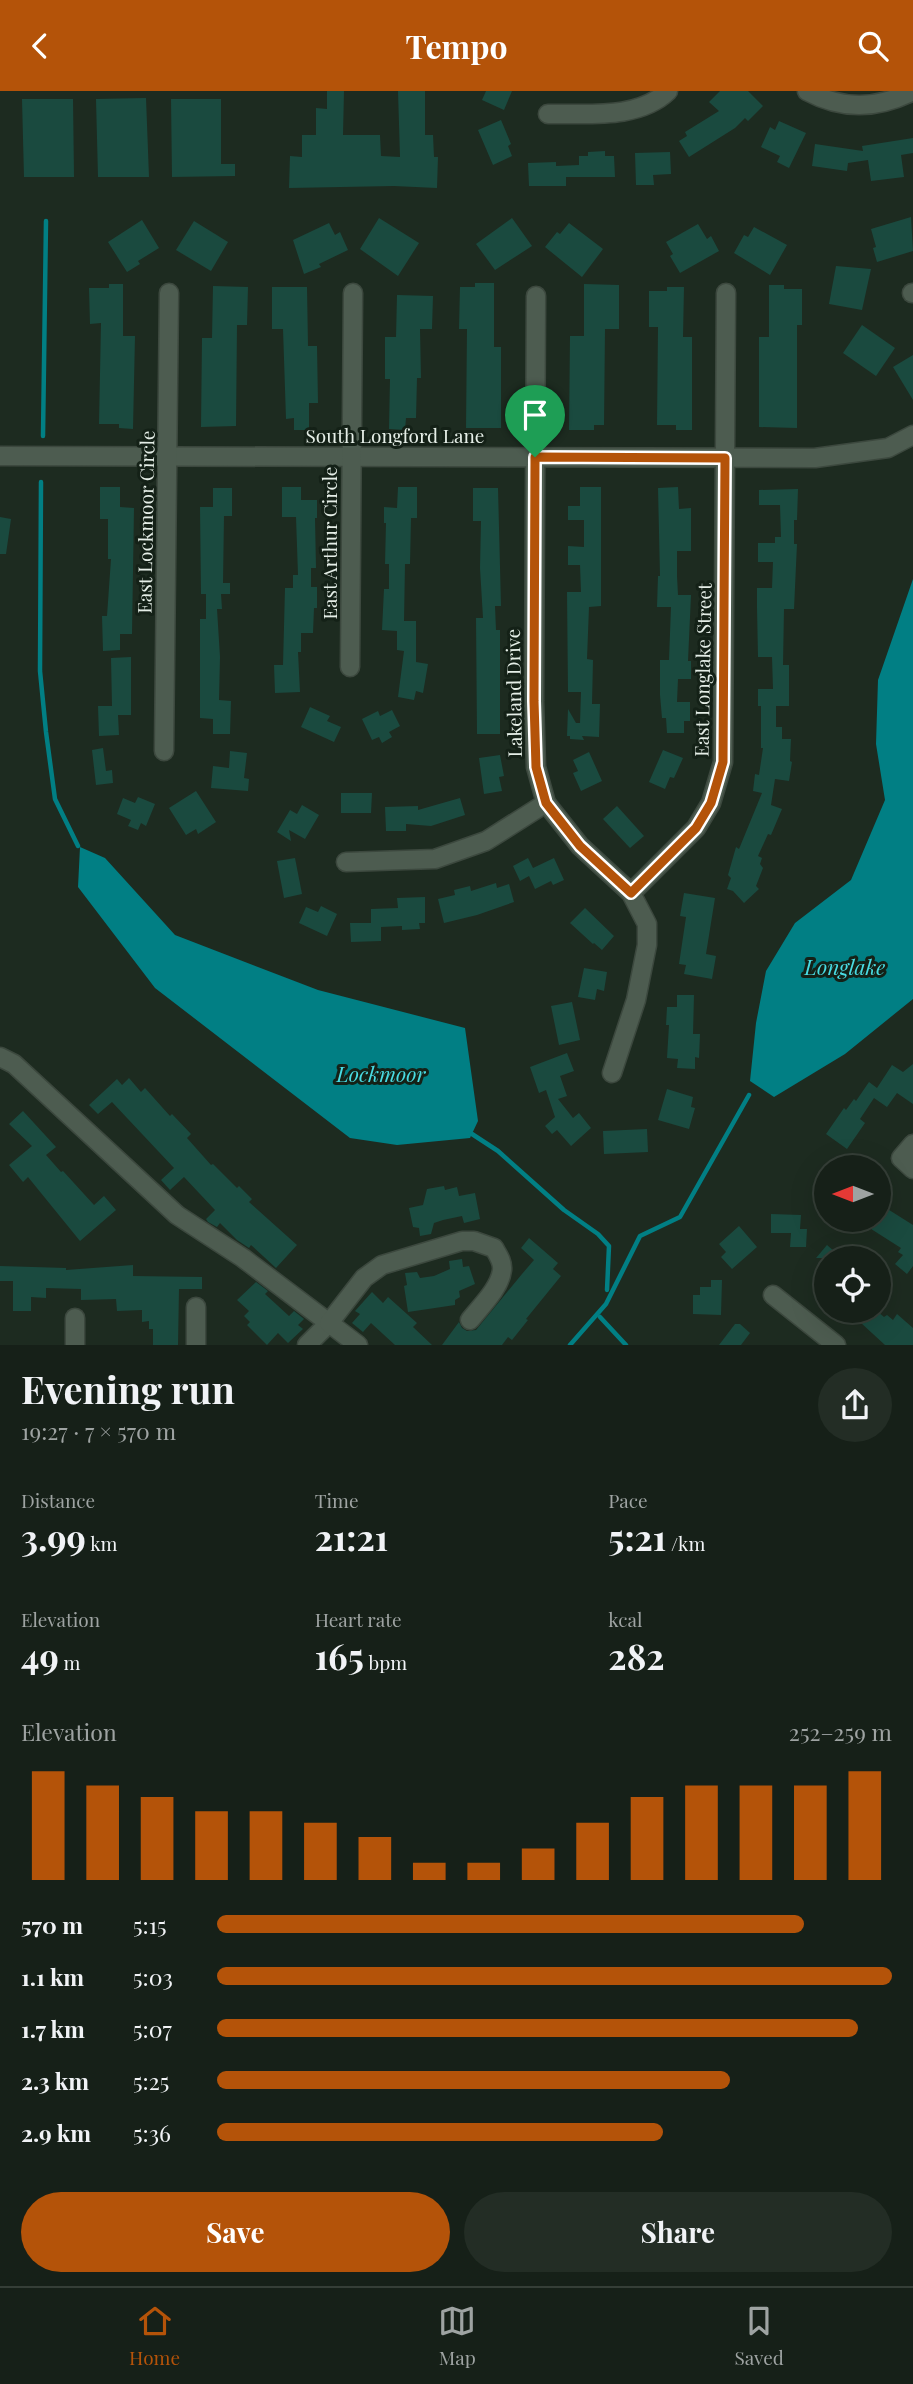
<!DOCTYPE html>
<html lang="en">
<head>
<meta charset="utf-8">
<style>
  :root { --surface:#162018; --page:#232d25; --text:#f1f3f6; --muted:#9ea3a2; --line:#353e37; --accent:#b45309 }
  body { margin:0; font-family:"Playfair Display",serif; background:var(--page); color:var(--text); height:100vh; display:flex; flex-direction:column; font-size:26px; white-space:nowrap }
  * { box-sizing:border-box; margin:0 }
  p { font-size:23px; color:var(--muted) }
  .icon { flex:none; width:38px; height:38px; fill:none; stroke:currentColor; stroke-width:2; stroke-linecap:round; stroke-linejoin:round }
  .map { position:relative; height:1254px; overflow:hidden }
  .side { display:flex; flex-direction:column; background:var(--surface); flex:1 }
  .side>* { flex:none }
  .needle { width:46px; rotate:270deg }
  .buttons { position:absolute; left:814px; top:1064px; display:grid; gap:14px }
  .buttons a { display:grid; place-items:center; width:77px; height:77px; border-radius:50%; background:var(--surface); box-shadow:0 7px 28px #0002,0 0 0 2px var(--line); font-size:35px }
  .pin { position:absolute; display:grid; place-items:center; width:60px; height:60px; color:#fff; margin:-72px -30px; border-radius:50% 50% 50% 0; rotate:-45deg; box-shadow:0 0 7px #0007 }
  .pin .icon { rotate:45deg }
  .round { display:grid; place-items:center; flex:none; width:74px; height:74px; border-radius:37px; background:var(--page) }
  .summary { display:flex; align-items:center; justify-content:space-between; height:119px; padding:0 21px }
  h1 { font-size:38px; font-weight:700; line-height:52px }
  .metrics { display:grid; grid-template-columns:repeat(3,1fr); gap:10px; height:119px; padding:7px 21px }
  .metrics div { display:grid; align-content:center }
  .metrics b { font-size:35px; font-weight:700 }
  .metrics small { font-size:19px; font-weight:400 }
  .metrics p { font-size:19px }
  .chart { height:196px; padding:14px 21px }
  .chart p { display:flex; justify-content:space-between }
  .chart svg { width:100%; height:126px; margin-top:7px; stroke:var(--accent); stroke-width:6 }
  .primary-button { display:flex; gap:14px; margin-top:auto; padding:14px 21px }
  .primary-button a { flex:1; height:80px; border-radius:42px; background:var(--accent); color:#fff; font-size:28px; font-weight:700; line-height:80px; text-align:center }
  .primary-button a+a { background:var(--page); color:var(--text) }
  ul { padding:0 21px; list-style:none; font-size:23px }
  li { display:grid; grid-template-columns:112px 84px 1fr; align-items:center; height:52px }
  li i { height:18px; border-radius:9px; background:var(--accent) }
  header { display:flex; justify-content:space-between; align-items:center; height:91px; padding:0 21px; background:var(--accent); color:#fff; font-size:32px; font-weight:700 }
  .dock { display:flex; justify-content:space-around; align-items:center; height:98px; border-top:2px solid var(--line); background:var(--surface); font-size:19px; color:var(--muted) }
  .dock a { display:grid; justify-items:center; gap:4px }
  .dock .selected { color:var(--accent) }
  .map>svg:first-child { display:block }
</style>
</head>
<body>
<header><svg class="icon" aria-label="back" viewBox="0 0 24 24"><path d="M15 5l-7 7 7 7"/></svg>Tempo<svg class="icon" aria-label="search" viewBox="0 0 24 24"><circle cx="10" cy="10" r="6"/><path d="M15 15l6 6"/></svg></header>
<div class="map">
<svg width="913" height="1254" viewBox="0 0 913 1254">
  <rect width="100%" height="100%" fill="#1d2b20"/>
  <!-- water -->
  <g fill="#017f84">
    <polygon points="913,488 913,908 845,963 774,1006 750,990 756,932 766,880 795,832 851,789 885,709 876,653 878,589"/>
    <polygon points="80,756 105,767 175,844 318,899 465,937 478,1030 470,1047 397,1054 350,1047 155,897 78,796"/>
  </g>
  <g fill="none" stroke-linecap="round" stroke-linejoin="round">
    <!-- stream -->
    <g stroke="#017f84" stroke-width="4.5">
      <polyline points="43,345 46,130"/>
      <polyline points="41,391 40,580 46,641 55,708 78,755"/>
      <polyline points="472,1043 498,1060 564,1119 598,1143 609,1155 607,1199"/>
      <polyline points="600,1226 626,1254"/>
      <polyline points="570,1254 606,1213 640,1145 680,1126 749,1004"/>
    </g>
  </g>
  <!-- building -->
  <g fill="#1a4a3f">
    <polygon points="327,0 344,0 343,44 380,44 381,65 400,66 398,0 425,0 425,44 433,44 434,66 438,66 437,97 394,95 289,97 290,65 302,66 302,44 316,44 316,17 327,18"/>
    <polygon points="486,0 512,0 504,19 482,9"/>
    <polygon points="720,0 748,0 763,15 748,30 745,27 735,37 689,66 679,50 687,45 685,41 719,20 709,11"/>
    <polygon points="146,7 149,86 98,86 96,8"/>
    <polygon points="22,8 73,8 74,86 24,86"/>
    <polygon points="171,8 221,8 221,73 235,73 235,85 172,86"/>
    <polygon points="501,29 511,53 508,55 512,65 493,74 478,39"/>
    <polygon points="779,30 806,42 789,77 777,71 780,65 761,56 770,36 775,39"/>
    <polygon points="913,47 913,62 901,64 904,86 871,90 868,69 848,72 847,80 812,75 815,53 863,60 862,55"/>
    <polygon points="605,60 605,65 614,65 615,86 566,86 566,95 529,95 528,72 556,71 556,75 579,74 579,65 588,65 588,61"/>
    <polygon points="670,61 671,83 653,84 654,94 636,94 635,62"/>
    <polygon points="911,126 913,160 877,171 873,157 876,156 871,138"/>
    <polygon points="379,127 419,152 398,185 360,158"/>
    <polygon points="512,127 532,155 495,179 476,153"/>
    <polygon points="142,129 159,157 138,170 140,173 127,181 108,151"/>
    <polygon points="194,130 228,151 211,180 176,159"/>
    <polygon points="329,132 335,144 340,141 348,159 319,173 321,176 304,183 293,149"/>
    <polygon points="569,132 603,158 582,186 545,156 557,141 560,143"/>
    <polygon points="698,133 707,148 711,145 719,160 680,182 670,165 673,163 666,151"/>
    <polygon points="754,136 787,154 770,184 734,162 744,144 748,146"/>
    <polygon points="836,175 871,178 862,219 829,213"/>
    <polygon points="475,192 494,192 494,256 501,256 501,337 466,337 467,238 459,238 460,196 475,196"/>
    <polygon points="109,193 123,193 123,245 135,245 133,338 119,337 119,333 99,333 101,232 90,233 89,197 109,197"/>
    <polygon points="584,193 619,194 619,238 605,238 604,334 594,334 594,339 569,339 570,245 584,245"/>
    <polygon points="769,194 784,194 784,198 802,198 802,234 797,234 797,337 759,336 759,246 769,246"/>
    <polygon points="213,195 248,196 247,234 237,234 236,335 201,336 202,247 212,247"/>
    <polygon points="272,196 307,196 308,255 317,255 318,312 309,312 309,339 294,339 294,327 286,328 283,238 272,238"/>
    <polygon points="667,196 684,196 683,246 692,246 692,339 676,339 676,334 657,334 658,236 649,236 649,200 667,200"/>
    <polygon points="397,204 433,205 432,238 420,238 421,287 417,287 416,327 406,327 405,339 389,338 390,288 385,288 385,246 396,246"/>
    <polygon points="862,234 895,257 876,285 843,262"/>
    <polygon points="913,264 913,309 893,276"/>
    <polygon points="100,396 120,396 120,416 134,417 132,543 120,543 120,559 103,560 102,525 107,525 111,468 108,468 108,428 100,428"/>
    <polygon points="282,396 301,396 301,409 317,409 317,427 315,427 316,477 311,477 311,496 317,496 317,517 314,517 313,542 301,542 301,561 298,561 300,601 275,602 274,574 283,574 285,497 293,497 293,484 298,484 296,426 282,426"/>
    <polygon points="398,396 417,396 417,427 411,427 410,473 405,473 404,530 416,530 416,571 428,573 423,602 416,600 414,609 398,606 404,560 397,559 397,540 382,539 384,498 389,498 389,473 385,473 386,432 384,432 384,416 397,417"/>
    <polygon points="580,396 601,396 601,515 589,516 587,568 593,569 592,613 600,613 599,646 582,645 584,649 570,648 570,645 567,645 568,618 576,632 580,632 581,601 568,601 567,501 581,501 580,474 568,474 568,455 584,456 584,429 568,429 568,415 580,415"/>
    <polygon points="678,396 679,418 691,417 691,460 677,460 677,485 678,504 691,504 688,570 691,570 691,588 678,588 677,611 690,611 690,630 684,630 684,642 667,642 666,627 662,627 660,604 660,569 669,569 671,516 657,516 658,485 660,485 658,397"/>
    <polygon points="213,397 232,397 232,425 224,425 223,492 230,492 230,503 221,503 222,518 217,518 220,566 219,609 231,610 230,643 213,643 213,628 200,627 200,528 206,528 206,503 201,503 200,416 213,416"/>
    <polygon points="473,397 498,397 501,515 495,515 496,539 500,539 500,643 477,643 476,527 483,527 480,477 481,430 473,430"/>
    <polygon points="798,398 797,429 794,429 794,453 797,453 794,518 784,518 783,574 789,574 789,615 776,615 776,636 782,636 782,648 791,648 790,670 792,671 789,690 775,688 771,714 782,718 771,744 768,743 758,765 762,767 760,773 763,777 756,795 759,798 744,812 733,800 727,798 731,787 728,784 736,756 739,758 762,702 753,700 755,683 759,684 763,657 761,657 761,615 758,615 758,598 773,598 772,566 758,566 757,517 757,497 772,497 773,471 758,471 758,452 775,452 775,446 781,446 780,414 759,414 759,399"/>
    <polygon points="0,426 11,428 6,463 0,463"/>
    <polygon points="131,566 131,624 118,624 119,644 99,645 98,615 112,615 111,567"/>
    <polygon points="310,616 330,625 327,630 341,636 334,651 301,636"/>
    <polygon points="392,619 400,635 389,641 392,646 382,652 379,646 372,649 362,628 378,620 380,625"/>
    <polygon points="103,657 106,680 112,679 113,692 96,694 92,659"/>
    <polygon points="663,659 683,667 674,687 670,686 665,698 649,691"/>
    <polygon points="230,660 247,662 244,687 249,688 248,700 211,697 213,675 229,677"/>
    <polygon points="589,661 602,690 581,700 573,682 578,680 573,669"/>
    <polygon points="500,664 504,685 499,686 502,700 484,703 479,667"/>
    <polygon points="196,700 216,731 198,743 196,738 186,744 169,717"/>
    <polygon points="341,702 372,702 371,722 341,722"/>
    <polygon points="138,706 155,713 146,735 141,732 138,739 128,735 131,729 117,723 123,707 135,712"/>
    <polygon points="460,707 465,724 431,735 406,733 406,740 386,740 385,716 418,715 418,719"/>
    <polygon points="302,714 319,724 305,748 289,739 291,750 277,741 290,719 297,723"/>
    <polygon points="617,715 644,745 630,757 603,728"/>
    <polygon points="295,767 302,803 284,807 277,770"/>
    <polygon points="528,767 533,777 554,767 564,789 553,794 551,790 535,798 529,785 520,790 513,775"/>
    <polygon points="496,792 497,797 509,793 514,811 477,824 444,832 438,808 455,804 454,799 470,795 471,800"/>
    <polygon points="684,802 715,807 706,863 716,865 712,888 684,883 686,874 679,873 686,826 680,825"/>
    <polygon points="425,806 425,832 419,832 420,838 402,839 402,835 381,836 381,850 351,851 350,832 371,832 371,818 398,817 397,807"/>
    <polygon points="321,815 337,823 327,845 299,832 306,816 318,821"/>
    <polygon points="585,817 614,845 602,859 594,852 593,853 570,832"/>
    <polygon points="584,877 607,881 604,900 597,898 595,909 578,906"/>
    <polygon points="677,904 694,904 693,943 700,943 699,967 695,966 695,978 677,977 678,968 667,967 669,934 666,934 667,916 677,916"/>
    <polygon points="572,911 580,949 559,954 551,915"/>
    <polygon points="567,962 574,980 560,985 567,1005 558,1008 573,1027 579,1022 591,1037 571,1055 557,1039 552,1043 545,1035 555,1026 546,999 539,1002 530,976"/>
    <polygon points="913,973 913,1013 897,1002 887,1016 874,1007 860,1028 865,1032 847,1058 826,1043 844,1017 846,1019 854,1008 856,1010 869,991 877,997 892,974 903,981"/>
    <polygon points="129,987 141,1001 145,997 170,1025 172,1023 191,1043 187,1047 211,1074 213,1073 237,1097 239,1095 252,1108 249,1111 297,1154 276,1177 251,1154 249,1157 237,1149 220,1132 217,1136 208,1131 206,1128 215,1119 184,1086 170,1099 161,1089 174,1077 112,1011 98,1023 89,1014 117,988 122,994"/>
    <polygon points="667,998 693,1006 691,1016 695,1017 689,1038 658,1029"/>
    <polygon points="23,1020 56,1056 46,1064 61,1081 63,1080 94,1114 104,1105 116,1119 80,1150 28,1086 23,1091 9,1074 32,1055 9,1033"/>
    <polygon points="647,1038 648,1061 604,1063 603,1040"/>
    <polygon points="444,1095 445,1099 457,1096 459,1105 475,1102 480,1128 464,1132 462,1125 443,1129 434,1132 431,1143 420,1145 419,1137 413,1136 409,1117 423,1114 427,1098"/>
    <polygon points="878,1112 913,1134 913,1175 907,1183 895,1173 903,1164 898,1161 901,1157 857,1129 878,1129"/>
    <polygon points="771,1123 801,1124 800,1138 807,1138 806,1156 790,1156 791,1142 771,1142"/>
    <polygon points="739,1135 757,1156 732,1178 721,1166 726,1161 719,1153"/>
    <polygon points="529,1147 558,1172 553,1178 561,1185 526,1228 528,1229 512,1249 508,1246 502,1254 442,1254 459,1231 462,1237 467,1240 476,1239 522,1183 534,1169 521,1157"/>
    <polygon points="827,1154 842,1167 816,1167"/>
    <polygon points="462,1168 463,1176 469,1175 475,1193 459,1200 460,1206 455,1209 455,1214 408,1221 404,1195 407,1194 405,1182 417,1181 420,1187 434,1185 450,1178 449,1170"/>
    <polygon points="133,1174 133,1185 202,1186 202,1198 179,1198 178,1254 153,1254 153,1238 149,1238 149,1230 142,1231 142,1219 117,1220 116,1208 81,1209 81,1198 46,1197 46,1207 31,1206 31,1220 13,1220 13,1190 0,1190 0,1175 66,1177 66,1179"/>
    <polygon points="711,1189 722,1189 721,1224 693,1223 693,1204 700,1204 700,1196 711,1196"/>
    <polygon points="256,1191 268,1200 265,1203 289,1225 294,1220 304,1228 298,1234 303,1238 288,1252 278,1242 267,1254 247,1234 250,1231 244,1225 249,1220 237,1209"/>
    <polygon points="372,1201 383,1212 388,1206 417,1232 413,1236 432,1254 395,1254 371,1232 363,1241 352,1232 360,1223 355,1220"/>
    <polygon points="848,1220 877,1220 884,1226 887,1224 893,1229 897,1223 913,1237 913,1254 885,1254"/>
    <polygon points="735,1233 740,1233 750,1242 741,1254 719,1254"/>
  </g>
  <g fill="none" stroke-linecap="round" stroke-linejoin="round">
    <!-- minor casing -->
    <g stroke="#3c483e" stroke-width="21">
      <g id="minor">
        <path d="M807,0C842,19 878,18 913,0"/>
        <path d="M548,23C587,22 638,29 668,0"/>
        <polyline points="912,202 913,202"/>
        <polyline points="536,205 534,610 536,676 546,712 580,755 631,802 647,833 647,854 636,909 612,982"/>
        <polyline points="0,365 815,367 888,357 913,344"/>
        <polyline points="350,576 353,202"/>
        <polyline points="164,660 169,202"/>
        <polyline points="346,771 435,768 486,750 546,712"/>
        <polyline points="631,802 696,737 711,712 723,671 726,202"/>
        <polyline points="0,966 14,973 177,1124 243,1167 329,1232 307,1254"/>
        <polyline points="913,1053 901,1067 913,1078"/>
        <polyline points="773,1204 836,1254"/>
        <polyline points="196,1216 196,1254"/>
        <polyline points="75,1254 75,1227"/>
        <path d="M358,1254L329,1232L364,1187L382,1174L462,1150H474L494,1157C498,1164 503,1171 502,1179C500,1197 481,1215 470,1229"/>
      </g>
    </g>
    <!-- minor -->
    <use href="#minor" stroke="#4d5c50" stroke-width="18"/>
  </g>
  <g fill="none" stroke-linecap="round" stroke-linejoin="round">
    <!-- route casing -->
    <g stroke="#fff" stroke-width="14">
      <polygon id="route" points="535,366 725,367 723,671 711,712 696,737 631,802 580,755 546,712 536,676 534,610"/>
    </g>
    <!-- route -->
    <use href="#route" stroke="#b45309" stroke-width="9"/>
  </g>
  <g text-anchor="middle" stroke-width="6" stroke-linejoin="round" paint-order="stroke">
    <!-- street labels -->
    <g font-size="19" fill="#e5eee7" stroke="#142117">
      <text x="395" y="352">South Longford Lane</text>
      <text transform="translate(146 431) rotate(-89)" y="7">East Lockmoor Circle</text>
      <text transform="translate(330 452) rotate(-90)" y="7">East Arthur Circle</text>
      <text transform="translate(703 579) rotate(-89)" y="7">East Longlake Street</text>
      <text transform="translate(514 602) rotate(-91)" y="7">Lakeland Drive</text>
    </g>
    <!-- water labels -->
    <g font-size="21" font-style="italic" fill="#49dce3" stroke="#142117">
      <text x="845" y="884">Longlake</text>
      <text x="381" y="991">Lockmoor</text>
    </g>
  </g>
</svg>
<div class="buttons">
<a><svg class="needle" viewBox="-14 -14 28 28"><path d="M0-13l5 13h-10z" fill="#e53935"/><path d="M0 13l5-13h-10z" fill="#9ea3a2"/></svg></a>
<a><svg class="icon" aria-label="locate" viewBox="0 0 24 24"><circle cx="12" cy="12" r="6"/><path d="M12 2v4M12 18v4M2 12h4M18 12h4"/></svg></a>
</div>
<div class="pin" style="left:535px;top:366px;background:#1e9e55"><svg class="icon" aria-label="arrive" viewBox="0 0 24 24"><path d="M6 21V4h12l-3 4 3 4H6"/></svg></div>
</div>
<section class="side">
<div class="summary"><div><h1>Evening run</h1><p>19:27 · 7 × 570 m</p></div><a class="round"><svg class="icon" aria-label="share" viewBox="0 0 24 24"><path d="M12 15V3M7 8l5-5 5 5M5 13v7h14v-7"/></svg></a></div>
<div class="metrics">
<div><p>Distance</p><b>3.99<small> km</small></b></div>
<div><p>Time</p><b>21:21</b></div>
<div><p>Pace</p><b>5:21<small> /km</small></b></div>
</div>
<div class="metrics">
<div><p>Elevation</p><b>49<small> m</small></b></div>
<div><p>Heart rate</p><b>165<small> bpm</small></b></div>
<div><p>kcal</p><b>282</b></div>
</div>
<div class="chart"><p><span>Elevation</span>252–259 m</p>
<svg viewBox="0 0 160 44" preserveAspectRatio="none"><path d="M5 44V6M15 44V11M25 44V15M35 44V20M45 44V20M55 44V24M65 44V29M75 44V38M85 44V38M95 44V33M105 44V24M115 44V15M125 44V11M135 44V11M145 44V11M155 44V6"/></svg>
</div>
<ul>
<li><b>570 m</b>5:15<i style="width:87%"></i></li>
<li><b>1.1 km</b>5:03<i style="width:100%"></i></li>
<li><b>1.7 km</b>5:07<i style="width:95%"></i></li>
<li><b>2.3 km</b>5:25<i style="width:76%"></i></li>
<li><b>2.9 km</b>5:36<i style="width:66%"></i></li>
</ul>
<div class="primary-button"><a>Save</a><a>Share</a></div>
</section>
<nav class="dock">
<a class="selected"><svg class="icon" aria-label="home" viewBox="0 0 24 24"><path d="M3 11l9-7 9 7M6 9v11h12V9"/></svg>Home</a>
<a><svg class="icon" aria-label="map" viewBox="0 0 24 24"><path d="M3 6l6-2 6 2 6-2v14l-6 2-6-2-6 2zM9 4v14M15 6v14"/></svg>Map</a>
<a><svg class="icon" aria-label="saved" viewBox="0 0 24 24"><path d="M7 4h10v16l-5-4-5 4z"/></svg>Saved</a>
</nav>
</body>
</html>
